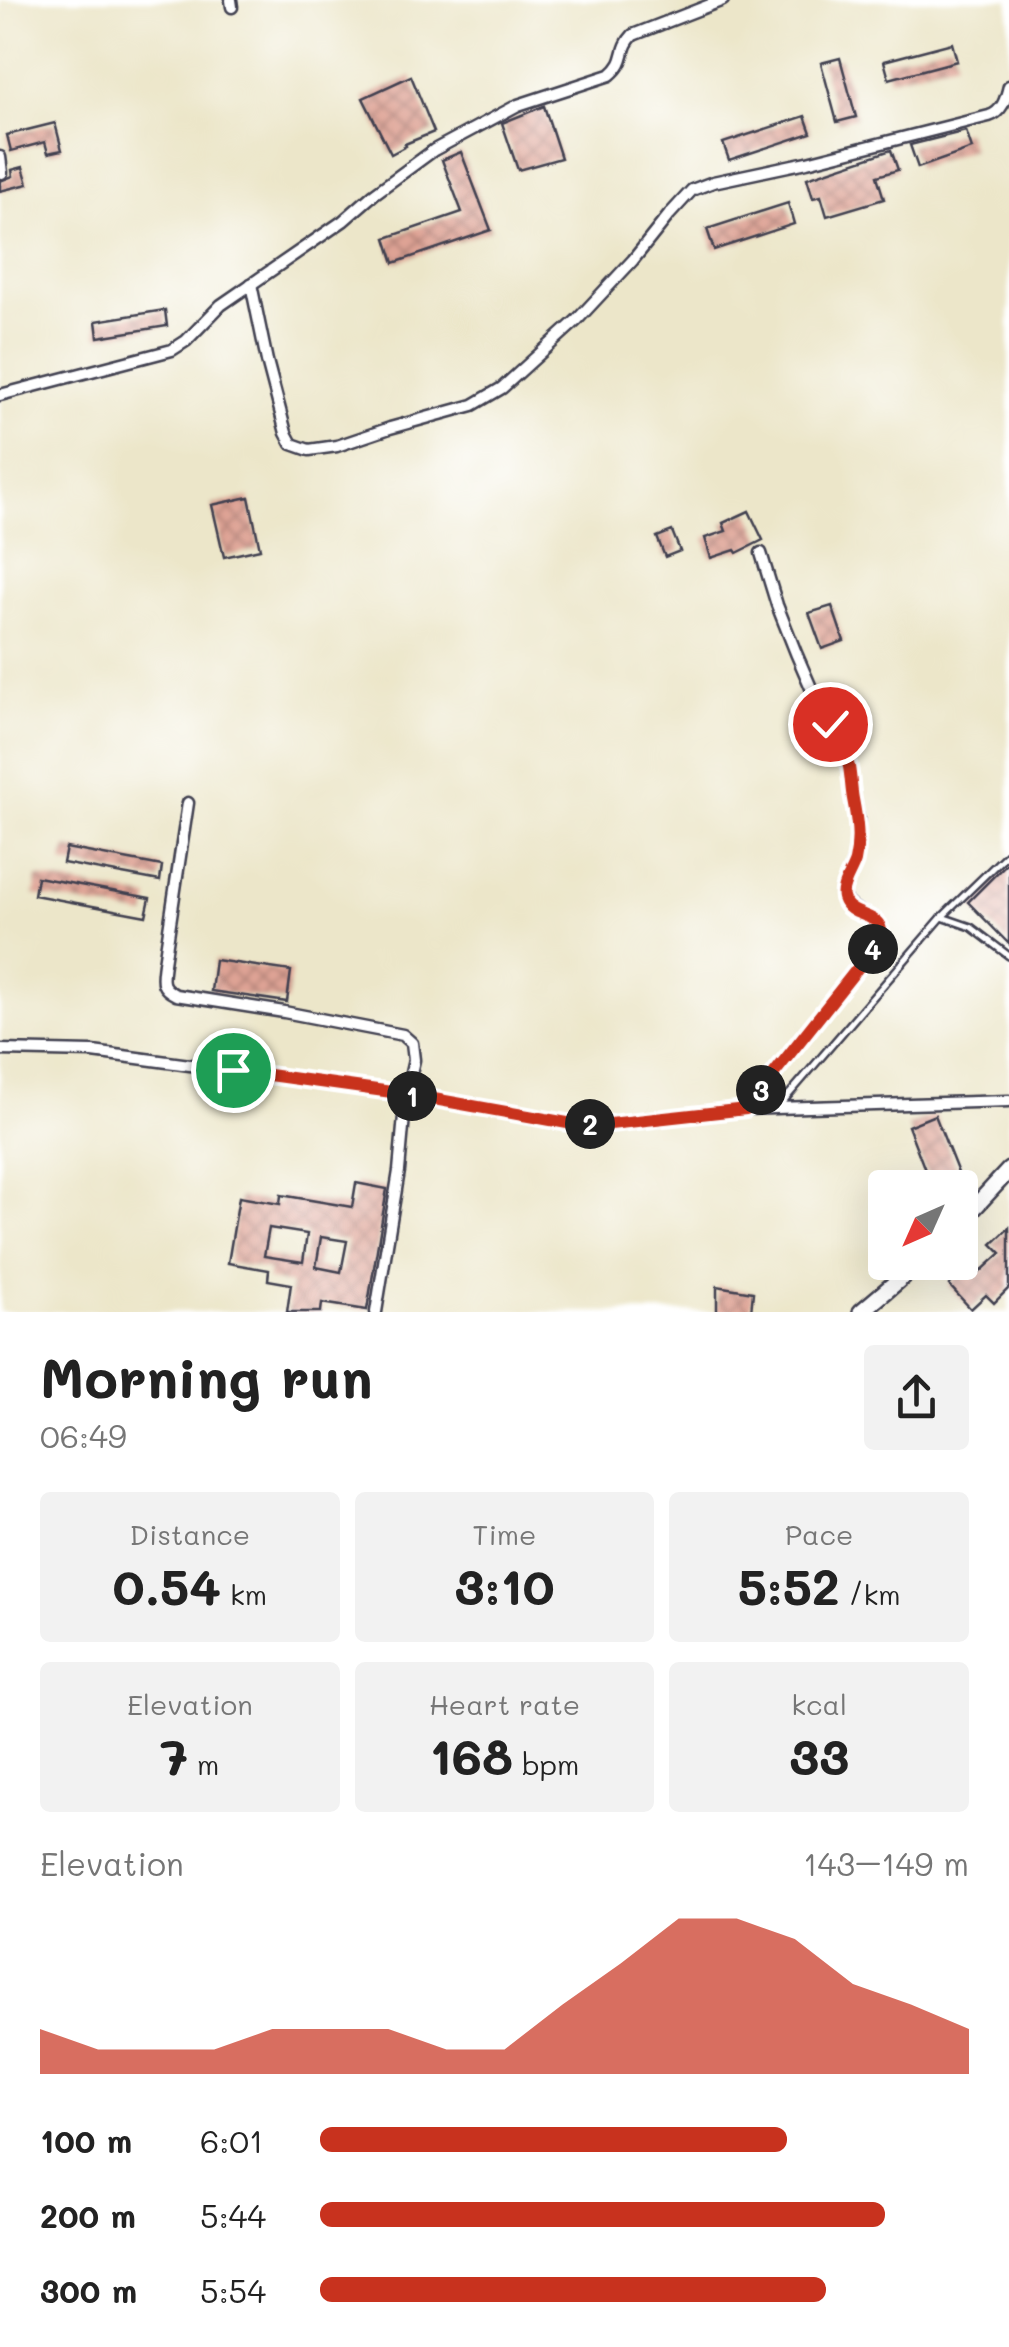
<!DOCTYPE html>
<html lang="en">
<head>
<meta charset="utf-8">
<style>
  :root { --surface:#fff; --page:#f2f2f2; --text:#222; --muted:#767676; --accent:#c8321e }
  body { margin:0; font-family:Mali,sans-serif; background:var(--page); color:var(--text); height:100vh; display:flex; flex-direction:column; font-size:38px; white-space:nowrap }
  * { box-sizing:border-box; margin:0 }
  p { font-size:32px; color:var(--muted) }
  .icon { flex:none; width:55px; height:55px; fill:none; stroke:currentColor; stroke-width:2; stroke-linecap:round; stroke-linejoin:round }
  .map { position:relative; height:1312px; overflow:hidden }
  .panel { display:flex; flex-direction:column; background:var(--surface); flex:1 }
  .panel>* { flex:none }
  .needle { width:65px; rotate:225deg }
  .buttons { position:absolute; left:868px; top:1170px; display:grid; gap:20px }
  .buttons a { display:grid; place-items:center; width:110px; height:110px; border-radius:10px; background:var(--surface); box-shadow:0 10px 40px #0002; font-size:50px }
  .pin { position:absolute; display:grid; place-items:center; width:85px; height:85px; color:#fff; margin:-42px; border:5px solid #fff; border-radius:50%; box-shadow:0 2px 10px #0007 }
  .km { position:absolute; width:50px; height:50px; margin:-25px; border-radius:50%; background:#222; color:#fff; font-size:28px; line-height:50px; text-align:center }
  .round { display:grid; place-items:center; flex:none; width:105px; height:105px; border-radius:10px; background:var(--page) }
  .headline { display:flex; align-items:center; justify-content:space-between; height:170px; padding:0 40px }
  h1 { font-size:55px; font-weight:800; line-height:75px }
  .metrics { display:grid; grid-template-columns:repeat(3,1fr); gap:15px; height:170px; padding:10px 40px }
  .metrics div { display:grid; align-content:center; border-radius:10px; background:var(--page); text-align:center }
  .metrics b { font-size:50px; font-weight:800 }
  .metrics small { font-size:28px; font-weight:400 }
  .metrics p { font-size:28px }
  .chart { height:280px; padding:20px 40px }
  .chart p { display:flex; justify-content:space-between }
  .chart svg { width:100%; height:180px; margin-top:10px; fill:var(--accent); opacity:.7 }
  ul { padding:0 40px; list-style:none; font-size:32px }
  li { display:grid; grid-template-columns:160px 120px 1fr; align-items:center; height:75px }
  li i { height:25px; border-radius:12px; background:var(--accent) }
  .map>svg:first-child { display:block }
</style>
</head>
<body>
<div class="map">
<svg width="1009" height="1312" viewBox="0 0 1009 1312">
  <defs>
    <pattern id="building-cross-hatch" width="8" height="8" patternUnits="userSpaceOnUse" patternTransform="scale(2.5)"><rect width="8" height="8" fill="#dea394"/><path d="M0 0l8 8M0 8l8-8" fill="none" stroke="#b4847a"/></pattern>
  </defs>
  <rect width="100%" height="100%" fill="#fff"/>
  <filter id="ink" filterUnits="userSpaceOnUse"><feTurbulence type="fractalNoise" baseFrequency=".01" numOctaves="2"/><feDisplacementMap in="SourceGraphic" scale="20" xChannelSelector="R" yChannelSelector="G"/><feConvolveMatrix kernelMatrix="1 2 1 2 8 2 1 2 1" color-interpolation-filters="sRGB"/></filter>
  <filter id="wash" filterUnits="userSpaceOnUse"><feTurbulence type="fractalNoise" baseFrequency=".0048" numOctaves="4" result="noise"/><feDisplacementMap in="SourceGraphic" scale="40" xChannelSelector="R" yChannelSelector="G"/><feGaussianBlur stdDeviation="2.25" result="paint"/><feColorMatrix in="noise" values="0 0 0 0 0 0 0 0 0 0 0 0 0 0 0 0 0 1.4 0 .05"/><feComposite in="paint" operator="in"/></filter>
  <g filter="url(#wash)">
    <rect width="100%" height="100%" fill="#ece6c9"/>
    <g id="blocks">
      <!-- building -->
      <g fill="url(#building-cross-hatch)" fill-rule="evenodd">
        <polygon points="952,43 957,61 889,79 884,61"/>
        <polygon points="840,58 856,117 837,122 821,63"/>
        <polygon points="411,76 434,132 405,144 406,146 391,154 363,98"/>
        <polygon points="544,106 561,158 518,170 502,123"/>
        <polygon points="805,116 811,133 729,160 723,143"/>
        <polygon points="55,123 62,150 48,153 45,142 11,151 7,135"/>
        <polygon points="966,131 972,149 918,168 910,145"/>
        <polygon points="891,150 898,170 877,176 884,199 827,216 821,196 813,198 807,178"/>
        <polygon points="461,152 491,230 394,263 386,238 462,212 442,160"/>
        <polygon points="23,167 28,184 0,191 0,181 13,176 12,170"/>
        <polygon points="788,203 794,224 714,250 707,229"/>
        <polygon points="165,310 167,326 98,337 96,321"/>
        <polygon points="249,497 260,549 224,557 212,505"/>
        <polygon points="749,511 763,540 737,553 735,550 711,558 705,538 726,531 723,523"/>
        <polygon points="672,531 680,551 665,557 657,537"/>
        <polygon points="832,606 844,641 822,649 809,613"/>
        <polygon points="66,848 162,866 160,881 63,863"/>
        <polygon points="1009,861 1009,944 968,902"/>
        <polygon points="37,877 150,898 146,916 34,895"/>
        <polygon points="215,960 291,971 287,1002 211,991"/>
        <polygon points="935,1115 964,1188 932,1188 908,1126"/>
        <path d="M356,1183L387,1189L367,1310L322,1303L321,1312H287L291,1284L268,1280L269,1270L228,1263L239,1197L280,1204L281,1195L352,1207ZM269,1228L307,1234L303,1262L264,1256ZM321,1237L347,1241L341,1272L316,1267Z"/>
        <polygon points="1009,1228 1009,1288 994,1303 986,1295 971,1309 949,1285 970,1265 978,1274 1001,1253 992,1244"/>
        <polygon points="717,1286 753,1292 751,1312 717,1312"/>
      </g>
    </g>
  </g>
  <g filter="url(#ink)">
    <use href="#blocks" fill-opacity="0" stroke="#403f50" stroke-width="2.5"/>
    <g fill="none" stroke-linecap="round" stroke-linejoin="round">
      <!-- lane casing -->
      <g stroke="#403f50" stroke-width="10">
        <g id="lane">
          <polyline points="942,917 971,927 1009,956"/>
          <polyline points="780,1105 942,917 1009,852"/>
        </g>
      </g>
      <!-- street casing -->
      <g stroke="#403f50" stroke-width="15">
        <g id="street">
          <polyline points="231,0 232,7"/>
          <polyline points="0,157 2,173"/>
          <path d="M251,284L267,361L286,433L292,444L309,450L337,446L390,428L473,405L502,388L577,320L633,260L669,215L692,190L713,182L807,162L989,116C1002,112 1006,99 1009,86"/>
          <path d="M0,395L172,350L186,341L221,305L343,221L374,194L434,150L518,105L610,75C629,59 618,51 633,35L723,0"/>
          <path d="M188,803L164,963C162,980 159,987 176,995L284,1012L403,1035L412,1043L414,1060L406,1094L399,1171L376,1312"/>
          <polyline points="0,1050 93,1052 406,1094 573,1124 610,1124 746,1109 1009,1101"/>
          <path d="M746,1109L879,940C886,914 856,918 844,898L843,889L855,858L858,834V818L853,798L850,771L844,751L812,690L796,653L777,605L761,553"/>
        </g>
      </g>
      <!-- secondary casing -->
      <g stroke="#403f50" stroke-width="20">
        <g id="secondary">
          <polyline points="960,1223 1009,1170"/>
          <polyline points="861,1312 920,1262"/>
        </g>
      </g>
      <!-- lane -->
      <use href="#lane" stroke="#fff" stroke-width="5"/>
      <!-- street -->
      <use href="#street" stroke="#fff" stroke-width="10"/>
      <!-- secondary -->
      <use href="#secondary" stroke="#fff" stroke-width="15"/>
    </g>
  </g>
  <g fill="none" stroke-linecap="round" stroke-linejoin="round" filter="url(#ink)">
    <!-- route casing -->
    <g stroke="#fff" stroke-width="20">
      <path id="route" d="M233,1070L406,1094L573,1124H610L746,1109L880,940C888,910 850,921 843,898C840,887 852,872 855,861C860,839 857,820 853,799C851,788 851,778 849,767C845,752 837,738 830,724"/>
    </g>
    <!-- route -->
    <use href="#route" stroke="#c8321e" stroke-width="12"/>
  </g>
</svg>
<div class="buttons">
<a><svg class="needle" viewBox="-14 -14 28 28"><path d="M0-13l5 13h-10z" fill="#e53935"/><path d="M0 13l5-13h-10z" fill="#767676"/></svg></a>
</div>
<div class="pin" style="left:233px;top:1070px;background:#1e9e55"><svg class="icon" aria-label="arrive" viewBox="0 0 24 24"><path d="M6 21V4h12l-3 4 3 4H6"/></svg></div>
<div class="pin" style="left:830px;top:724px;background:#d93025"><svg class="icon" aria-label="check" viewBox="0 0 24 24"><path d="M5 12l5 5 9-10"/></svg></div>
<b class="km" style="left:412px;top:1096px">1</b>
<b class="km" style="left:590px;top:1124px">2</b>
<b class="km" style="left:761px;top:1090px">3</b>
<b class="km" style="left:873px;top:949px">4</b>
</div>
<section class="panel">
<div class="headline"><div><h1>Morning run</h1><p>06:49</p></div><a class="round"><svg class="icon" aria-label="share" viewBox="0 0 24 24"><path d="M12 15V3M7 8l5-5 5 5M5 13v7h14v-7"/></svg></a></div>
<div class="metrics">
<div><p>Distance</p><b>0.54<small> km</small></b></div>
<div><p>Time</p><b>3:10</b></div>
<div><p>Pace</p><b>5:52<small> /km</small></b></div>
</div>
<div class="metrics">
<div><p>Elevation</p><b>7<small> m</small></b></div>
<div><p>Heart rate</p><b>168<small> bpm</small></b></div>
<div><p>kcal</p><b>33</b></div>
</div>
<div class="chart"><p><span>Elevation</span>143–149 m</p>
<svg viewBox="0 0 160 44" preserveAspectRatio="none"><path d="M0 44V33L10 38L20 38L30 38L40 33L50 33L60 33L70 38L80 38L90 27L100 17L110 6L120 6L130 11L140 22L150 27L160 33V44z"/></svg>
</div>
<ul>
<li><b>100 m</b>6:01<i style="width:72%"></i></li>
<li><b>200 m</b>5:44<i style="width:87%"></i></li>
<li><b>300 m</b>5:54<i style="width:78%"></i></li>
</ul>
</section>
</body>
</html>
